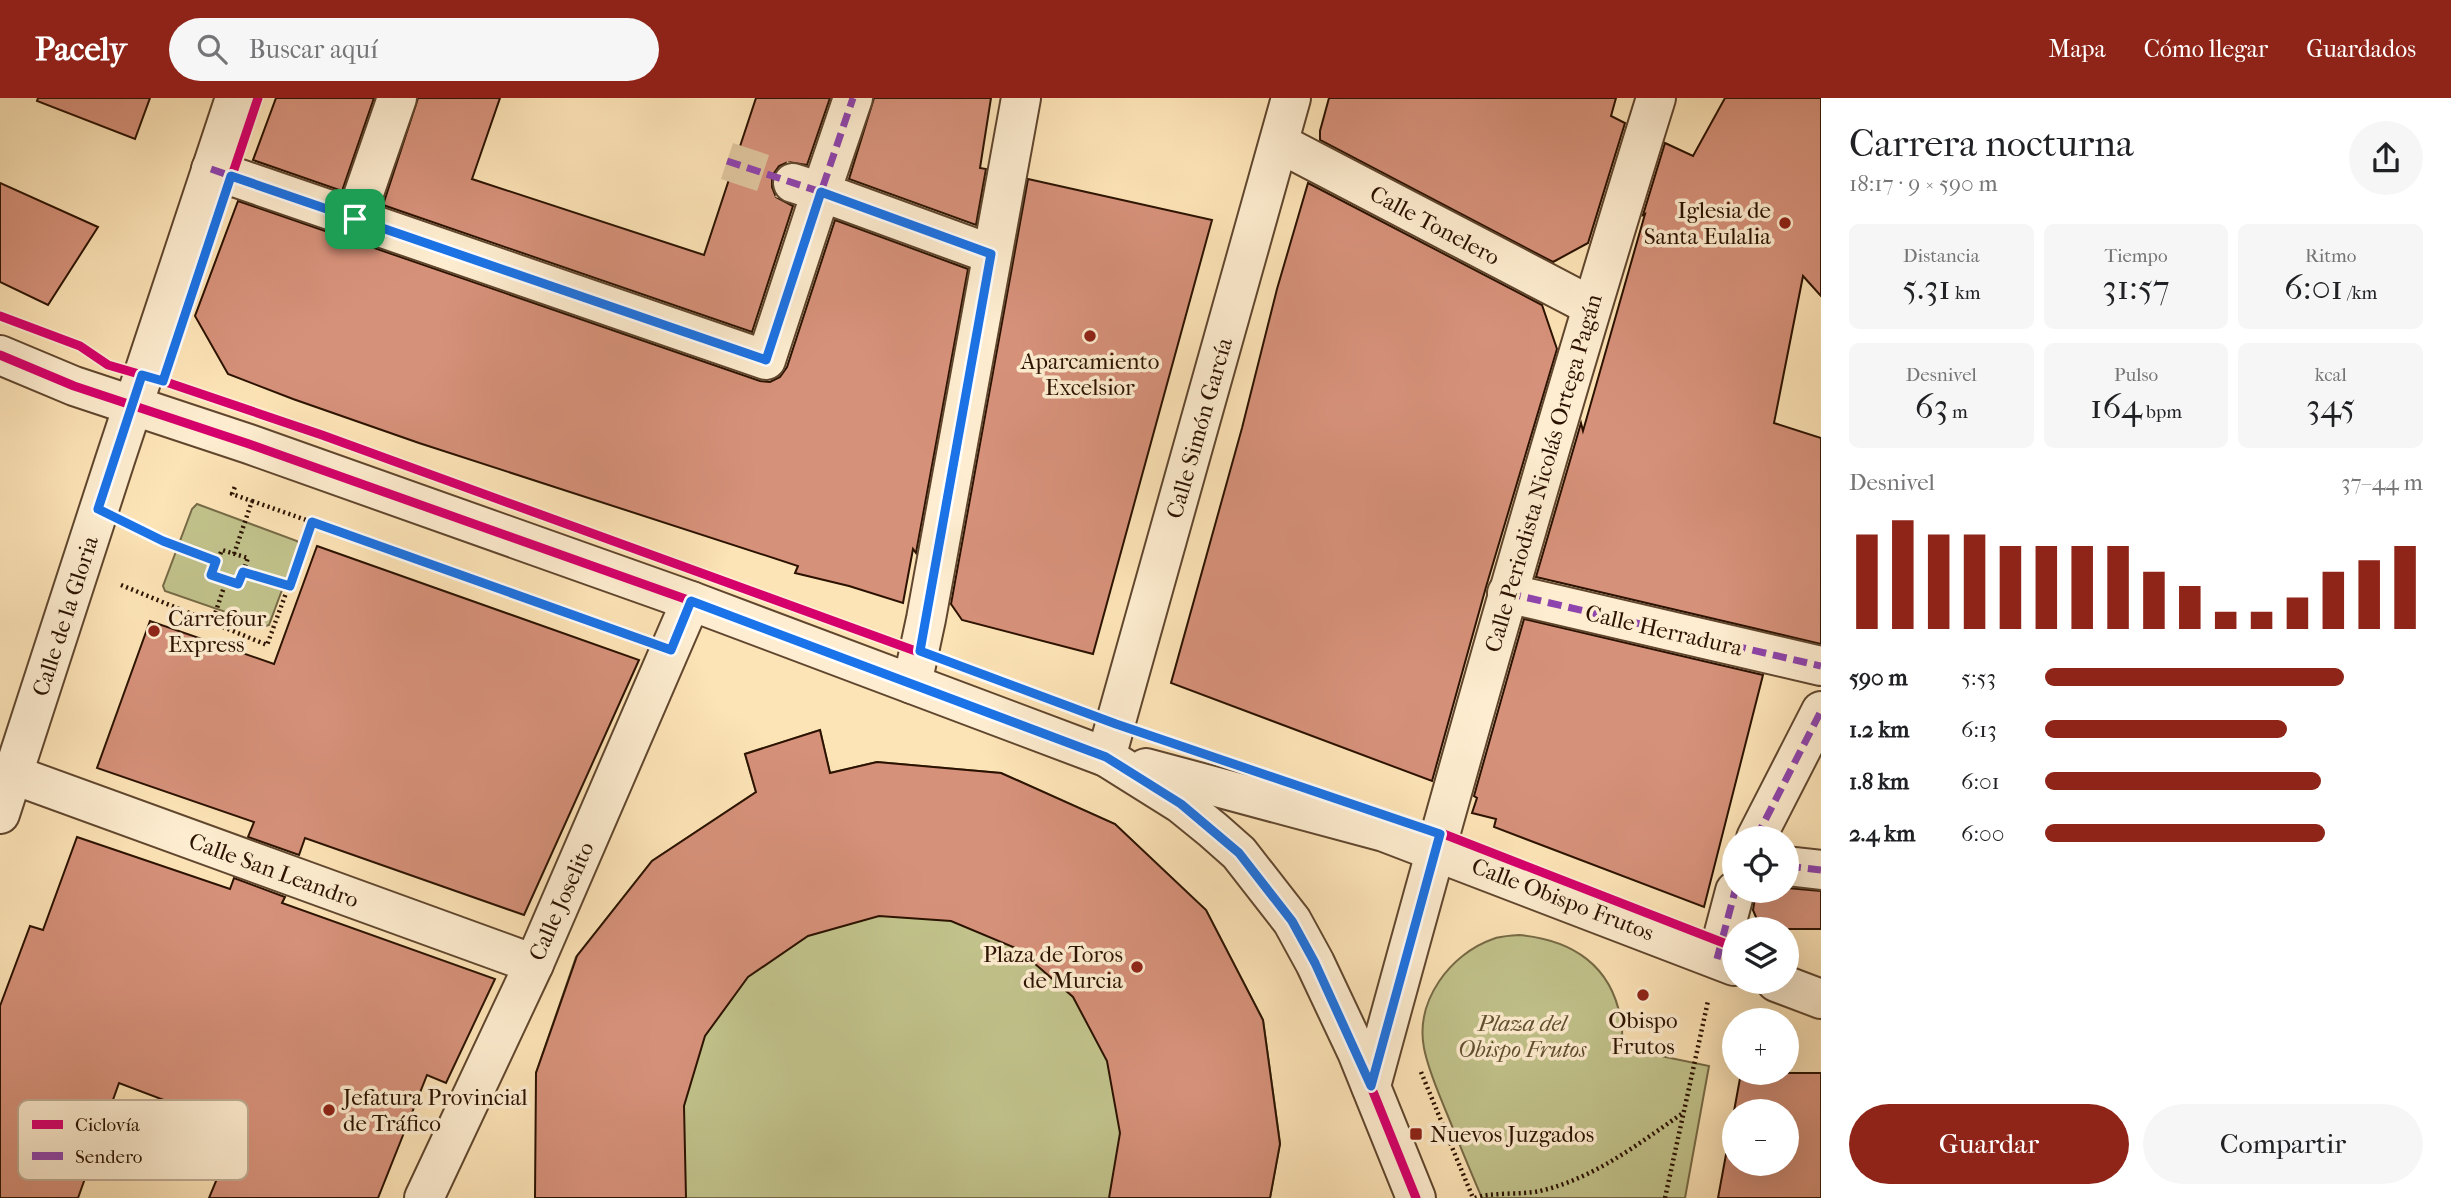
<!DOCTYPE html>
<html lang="es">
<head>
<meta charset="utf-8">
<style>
  :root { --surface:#fff; --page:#f6f6f6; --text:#202124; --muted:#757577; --accent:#8f2418 }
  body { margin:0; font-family:"IM FELL French Canon",serif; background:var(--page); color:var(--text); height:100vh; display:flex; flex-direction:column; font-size:26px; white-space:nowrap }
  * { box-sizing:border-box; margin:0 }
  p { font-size:23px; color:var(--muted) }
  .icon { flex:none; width:38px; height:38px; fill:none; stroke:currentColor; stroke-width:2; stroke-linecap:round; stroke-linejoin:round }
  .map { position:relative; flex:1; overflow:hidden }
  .panel { display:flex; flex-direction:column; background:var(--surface); width:630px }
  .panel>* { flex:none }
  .fabs { position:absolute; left:1722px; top:728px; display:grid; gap:14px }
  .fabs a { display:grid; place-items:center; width:77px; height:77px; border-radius:50%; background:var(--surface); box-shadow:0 7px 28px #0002; font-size:35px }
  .pin { position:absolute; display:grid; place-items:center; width:60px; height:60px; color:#fff; margin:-30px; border-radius:14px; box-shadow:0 4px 10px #0006 }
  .round { display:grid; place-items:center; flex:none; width:74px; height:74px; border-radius:37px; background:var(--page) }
  .summary { display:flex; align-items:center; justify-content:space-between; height:119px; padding:0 28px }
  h1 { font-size:38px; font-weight:600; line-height:52px }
  .figures { display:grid; grid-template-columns:repeat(3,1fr); gap:10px; height:119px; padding:7px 28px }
  .figures div { display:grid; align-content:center; border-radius:10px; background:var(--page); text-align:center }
  .figures b { font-size:35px; font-weight:600 }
  .figures small { font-size:19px; font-weight:400 }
  .figures p { font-size:19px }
  .chart { height:196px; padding:14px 28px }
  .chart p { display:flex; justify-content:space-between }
  .chart svg { width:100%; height:126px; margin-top:7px; stroke:var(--accent); stroke-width:6 }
  .button { display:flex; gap:14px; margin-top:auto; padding:14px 28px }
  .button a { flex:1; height:80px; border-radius:42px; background:var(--accent); color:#fff; font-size:28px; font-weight:600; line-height:80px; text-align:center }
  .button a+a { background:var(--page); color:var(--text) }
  ul { padding:0 28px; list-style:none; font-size:23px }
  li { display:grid; grid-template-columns:112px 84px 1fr; align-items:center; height:52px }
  li i { height:18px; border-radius:9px; background:var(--accent) }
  header { display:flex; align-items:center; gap:42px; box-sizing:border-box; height:98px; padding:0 35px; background:var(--accent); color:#fff }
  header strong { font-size:33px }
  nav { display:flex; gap:38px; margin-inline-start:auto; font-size:24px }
  .search { width:490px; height:63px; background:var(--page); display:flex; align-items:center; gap:18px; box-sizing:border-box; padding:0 24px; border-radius:38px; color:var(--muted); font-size:26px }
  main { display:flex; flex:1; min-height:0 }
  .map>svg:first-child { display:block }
</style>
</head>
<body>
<header>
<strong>Pacely</strong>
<div class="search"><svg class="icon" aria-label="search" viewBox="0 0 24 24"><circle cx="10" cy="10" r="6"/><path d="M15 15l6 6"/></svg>Buscar aquí</div>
<nav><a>Mapa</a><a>Cómo llegar</a><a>Guardados</a></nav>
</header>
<main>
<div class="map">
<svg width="1821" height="1100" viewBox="0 0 1821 1100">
  <rect width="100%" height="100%" fill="#fde4b7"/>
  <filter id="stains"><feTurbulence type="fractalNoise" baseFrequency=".00286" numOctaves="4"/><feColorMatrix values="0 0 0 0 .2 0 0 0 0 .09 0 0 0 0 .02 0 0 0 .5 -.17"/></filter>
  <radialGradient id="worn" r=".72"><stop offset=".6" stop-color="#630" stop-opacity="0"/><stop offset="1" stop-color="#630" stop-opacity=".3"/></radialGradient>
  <!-- green -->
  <g fill="#c2c38c" stroke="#766a46" stroke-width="2">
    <polygon points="197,406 297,443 299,446 269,527 266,528 165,493 163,488 192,411"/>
    <polygon points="820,632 830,675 877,664 1001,675 1115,726 1206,812 1263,922 1280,1045 1270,1100 536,1100 536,975 576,859 652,763 756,694 745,656"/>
    <path d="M1519,837C1572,842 1612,867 1621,923C1623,932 1622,941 1622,950L1709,968L1685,1100H1482C1469,1070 1457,1040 1445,1011C1437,991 1428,971 1424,950C1415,903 1450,856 1493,841C1501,838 1510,838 1519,837Z"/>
  </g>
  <!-- building -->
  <g fill="#d6917a" stroke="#2b1200" stroke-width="2" fill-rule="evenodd">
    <polygon points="38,0 150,0 135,41 37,3"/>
    <polygon points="276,0 374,0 342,93 253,62"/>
    <polygon points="418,0 500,0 472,81 704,157 756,0 830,0 807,67 788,64 779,68 772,78 772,89 776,99 793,108 752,234 383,107"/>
    <polygon points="874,0 991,0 980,70 986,71 976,127 849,81"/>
    <polygon points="1329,0 1616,0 1611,18 1625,25 1588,145 1553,164 1320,42 1320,33"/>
    <polygon points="1725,0 1821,0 1821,198 1803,178 1774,325 1821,340 1821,546 1536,479 1581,325 1583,333 1645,116 1643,117 1665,45 1693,58"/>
    <polygon points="1028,81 1212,122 1093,556 962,522 951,506"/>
    <polygon points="0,85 98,129 48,207 0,184"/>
    <polygon points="1308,85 1542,207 1557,251 1486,489 1432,683 1171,585 1242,330 1277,191"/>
    <polygon points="238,103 760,283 770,284 780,279 787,269 835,122 968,171 916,455 913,451 903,505 849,488 795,475 798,468 419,345 293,301 228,276 195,218"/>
    <polygon points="317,448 639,562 524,817 305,740 299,757 248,739 254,724 97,670 150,523 274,566"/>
    <polygon points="1524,521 1763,577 1704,809 1494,729 1496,721 1472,715 1477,700 1474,698"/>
    <polygon points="820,632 830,675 877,664 1001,675 1115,726 1206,812 1263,922 1280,1046 1270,1100 1109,1100 1120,1035 1107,963 1073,899 1018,851 951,823 879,818 808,838 748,879 705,938 684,1008 686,1100 535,1100 536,975 577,858 652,763 756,694 745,656"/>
    <polygon points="77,739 230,791 234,780 285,799 282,805 495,881 446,985 427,977 378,1100 209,1100 238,1030 119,985 78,1100 0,1100 0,908 30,828 43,832"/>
    <polygon points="1787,790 1821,793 1821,831 1761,831 1753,812 1756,793 1787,793"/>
    <path d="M1741,975H1821V1100H1718ZM1734,1013H1787V1066H1734Z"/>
  </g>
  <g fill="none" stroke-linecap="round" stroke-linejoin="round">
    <!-- minor-tunnel -->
    <polyline stroke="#dec49c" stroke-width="38" stroke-dasharray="38 19" stroke-linecap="butt" points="727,63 793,85"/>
    <!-- minor casing -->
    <g stroke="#60462e" stroke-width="42">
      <g id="minor">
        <polyline points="1279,45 1591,208"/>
        <polyline points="211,71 766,262 821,94 991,156"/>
        <polyline points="793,85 821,94 853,0"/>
        <polyline points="355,121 397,0"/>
        <polyline points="0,257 74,288 249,346 691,503 1106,659 1181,706 1213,732 1239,755 1292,823 1315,865 1357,954 1416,1100"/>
        <polyline points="1507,495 1821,568"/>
        <polyline points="912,586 926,521 1021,0"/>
        <polyline points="1106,659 1291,0"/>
        <polyline points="1146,670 1384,734 1734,868"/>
        <polyline points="14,677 534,866"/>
        <polyline points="0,716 115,362 235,0"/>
        <polyline points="1756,740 1821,613"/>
        <polyline points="1787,768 1821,772"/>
        <polyline points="1717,861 1735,793"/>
        <polyline points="1776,884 1821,901"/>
        <path d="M1371,988C1461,657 1554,327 1656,0"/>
        <polyline points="424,1100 534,866 691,503"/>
      </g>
    </g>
    <!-- path -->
    <g stroke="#2b1200" stroke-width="4.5" stroke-dasharray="2 3.5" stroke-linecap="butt">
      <polyline points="252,403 312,424"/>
      <polyline points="138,430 163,443 217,463 222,452 248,460 243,474 290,488"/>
      <polyline points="234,456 252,403 232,396 236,386"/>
      <polyline points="217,463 211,477 226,483"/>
      <polyline points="121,487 267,547 312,424 628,537"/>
      <polyline points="212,525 226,483 238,486 243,474"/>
      <polyline points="1421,974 1473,1100"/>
      <path d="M1475,1100C1490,1094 1522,1097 1540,1093C1595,1080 1638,1046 1683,1015"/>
      <polyline points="1665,1100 1708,903"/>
    </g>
    <!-- minor -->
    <use href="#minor" stroke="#feedd0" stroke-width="38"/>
    <!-- quiet -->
    <g stroke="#8e44ad" stroke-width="7" stroke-dasharray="14 7" stroke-linecap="butt">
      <polyline points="727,63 821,94 853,0"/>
      <polyline points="211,71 355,121"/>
      <polyline points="1507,495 1821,568"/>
      <polyline points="1756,740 1821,613"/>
      <polyline points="1787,768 1821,772"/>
      <polyline points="1717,861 1735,793"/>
    </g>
    <!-- cycleway casing -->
    <g stroke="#feedd0" stroke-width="13">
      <g id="cycleway">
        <polyline points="0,218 80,248 108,267 163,283 322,337 1116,626 1441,735 1734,849"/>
        <polyline points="0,257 74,288 249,346 691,503 1106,659 1181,706 1213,732 1239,755 1292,823 1315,865 1357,954 1416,1100"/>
        <polyline points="163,283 258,0"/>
      </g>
    </g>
    <!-- cycleway -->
    <use href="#cycleway" stroke="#d6006c" stroke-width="9"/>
  </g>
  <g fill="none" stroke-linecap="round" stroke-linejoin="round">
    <!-- route casing -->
    <g stroke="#fff" stroke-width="14">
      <polygon id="route" points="231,78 766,262 821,94 991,156 920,553 1116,626 1440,736 1371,988 1315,865 1292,823 1239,755 1181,706 1106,659 691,503 671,552 312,424 290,488 243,474 238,486 211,477 216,463 163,443 98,411 142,277 163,283"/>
    </g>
    <!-- route -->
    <use href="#route" stroke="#1a73e8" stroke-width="9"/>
  </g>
  <!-- markers -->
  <g fill="#8f2418" stroke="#feedd0" stroke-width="2.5">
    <circle cx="1785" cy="125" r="7"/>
    <circle cx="1090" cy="238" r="7"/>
    <circle cx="154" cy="533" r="7"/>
    <circle cx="1137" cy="869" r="7"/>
    <circle cx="1643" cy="897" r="7"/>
    <circle cx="329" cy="1012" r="7"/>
    <rect x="1409" y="1029" width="14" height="14" rx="3.5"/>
  </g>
  <g text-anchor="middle" stroke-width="7" stroke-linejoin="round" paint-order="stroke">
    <!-- poi labels -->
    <g font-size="23" fill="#2b1200" stroke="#feedd0" text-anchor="start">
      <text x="1771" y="120" text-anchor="end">Iglesia de<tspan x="1771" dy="26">Santa Eulalia</tspan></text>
      <text x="1090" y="271" text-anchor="middle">Aparcamiento<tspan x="1090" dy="26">Excelsior</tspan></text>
      <text x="168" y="528">Carrefour<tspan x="168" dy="26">Express</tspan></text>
      <text x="1123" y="864" text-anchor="end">Plaza de Toros<tspan x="1123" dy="26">de Murcia</tspan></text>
      <text x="1643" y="930" text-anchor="middle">Obispo<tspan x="1643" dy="26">Frutos</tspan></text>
      <text x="343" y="1007">Jefatura Provincial<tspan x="343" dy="26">de Tráfico</tspan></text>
      <text x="1430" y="1044">Nuevos Juzgados</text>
    </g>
    <!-- street labels -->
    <g font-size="23" fill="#2b1200" stroke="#feedd0">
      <text transform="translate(1435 127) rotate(28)" y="8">Calle Tonelero</text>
      <text transform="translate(1199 330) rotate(-74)" y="8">Calle Simón García</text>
      <text transform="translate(1543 375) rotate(-74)" y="8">Calle Periodista Nicolás Ortega Pagán</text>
      <text transform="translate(65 518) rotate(-72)" y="8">Calle de la Gloria</text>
      <text transform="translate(1664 532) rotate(13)" y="8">Calle Herradura</text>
      <text transform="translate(274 772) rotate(20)" y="8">Calle San Leandro</text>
      <text transform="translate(1563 801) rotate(21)" y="8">Calle Obispo Frutos</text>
      <text transform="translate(561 803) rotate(-66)" y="8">Calle Joselito</text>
    </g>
    <!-- park labels -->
    <g font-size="23" font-style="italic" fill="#605031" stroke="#feedd0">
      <text x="1522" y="933">Plaza del<tspan x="1522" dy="26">Obispo Frutos</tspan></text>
    </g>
  </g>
  <!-- legend -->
  <rect x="18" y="1002" width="230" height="80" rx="10" fill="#feedd0" stroke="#bfab92" stroke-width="2"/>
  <rect x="32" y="1022" width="31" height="9" fill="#d6006c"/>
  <rect x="32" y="1054" width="31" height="8" fill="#8e44ad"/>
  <g font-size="19" fill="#2b1200">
    <text x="75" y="1033">Ciclovía</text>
    <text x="75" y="1065">Sendero</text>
  </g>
  <rect width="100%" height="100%" filter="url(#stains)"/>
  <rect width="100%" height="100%" fill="url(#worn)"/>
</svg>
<div class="fabs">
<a><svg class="icon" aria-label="locate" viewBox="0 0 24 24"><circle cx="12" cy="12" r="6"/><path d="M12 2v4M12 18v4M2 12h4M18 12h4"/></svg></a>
<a><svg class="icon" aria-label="layers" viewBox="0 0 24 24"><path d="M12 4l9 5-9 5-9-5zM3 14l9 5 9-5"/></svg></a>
<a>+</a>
<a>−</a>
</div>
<div class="pin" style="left:355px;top:121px;background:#1e9e55"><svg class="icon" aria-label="arrive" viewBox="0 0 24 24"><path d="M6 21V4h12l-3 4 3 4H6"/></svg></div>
</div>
<section class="panel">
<div class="summary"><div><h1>Carrera nocturna</h1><p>18:17 · 9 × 590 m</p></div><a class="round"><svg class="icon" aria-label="share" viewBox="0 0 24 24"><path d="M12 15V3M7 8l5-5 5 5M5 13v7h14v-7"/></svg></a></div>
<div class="figures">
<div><p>Distancia</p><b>5.31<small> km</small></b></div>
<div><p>Tiempo</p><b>31:57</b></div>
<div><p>Ritmo</p><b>6:01<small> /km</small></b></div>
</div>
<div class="figures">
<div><p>Desnivel</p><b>63<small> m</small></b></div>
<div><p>Pulso</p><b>164<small> bpm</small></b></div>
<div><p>kcal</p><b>345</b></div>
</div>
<div class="chart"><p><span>Desnivel</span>37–44 m</p>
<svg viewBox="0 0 160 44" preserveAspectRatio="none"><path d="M5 44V11M15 44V6M25 44V11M35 44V11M45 44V15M55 44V15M65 44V15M75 44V15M85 44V24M95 44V29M105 44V38M115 44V38M125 44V33M135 44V24M145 44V20M155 44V15"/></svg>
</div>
<ul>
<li><b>590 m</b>5:53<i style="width:79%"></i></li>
<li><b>1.2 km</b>6:13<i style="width:64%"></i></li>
<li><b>1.8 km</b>6:01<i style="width:73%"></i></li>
<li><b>2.4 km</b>6:00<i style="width:74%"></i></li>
</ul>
<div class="button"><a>Guardar</a><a>Compartir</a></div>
</section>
</main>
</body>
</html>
